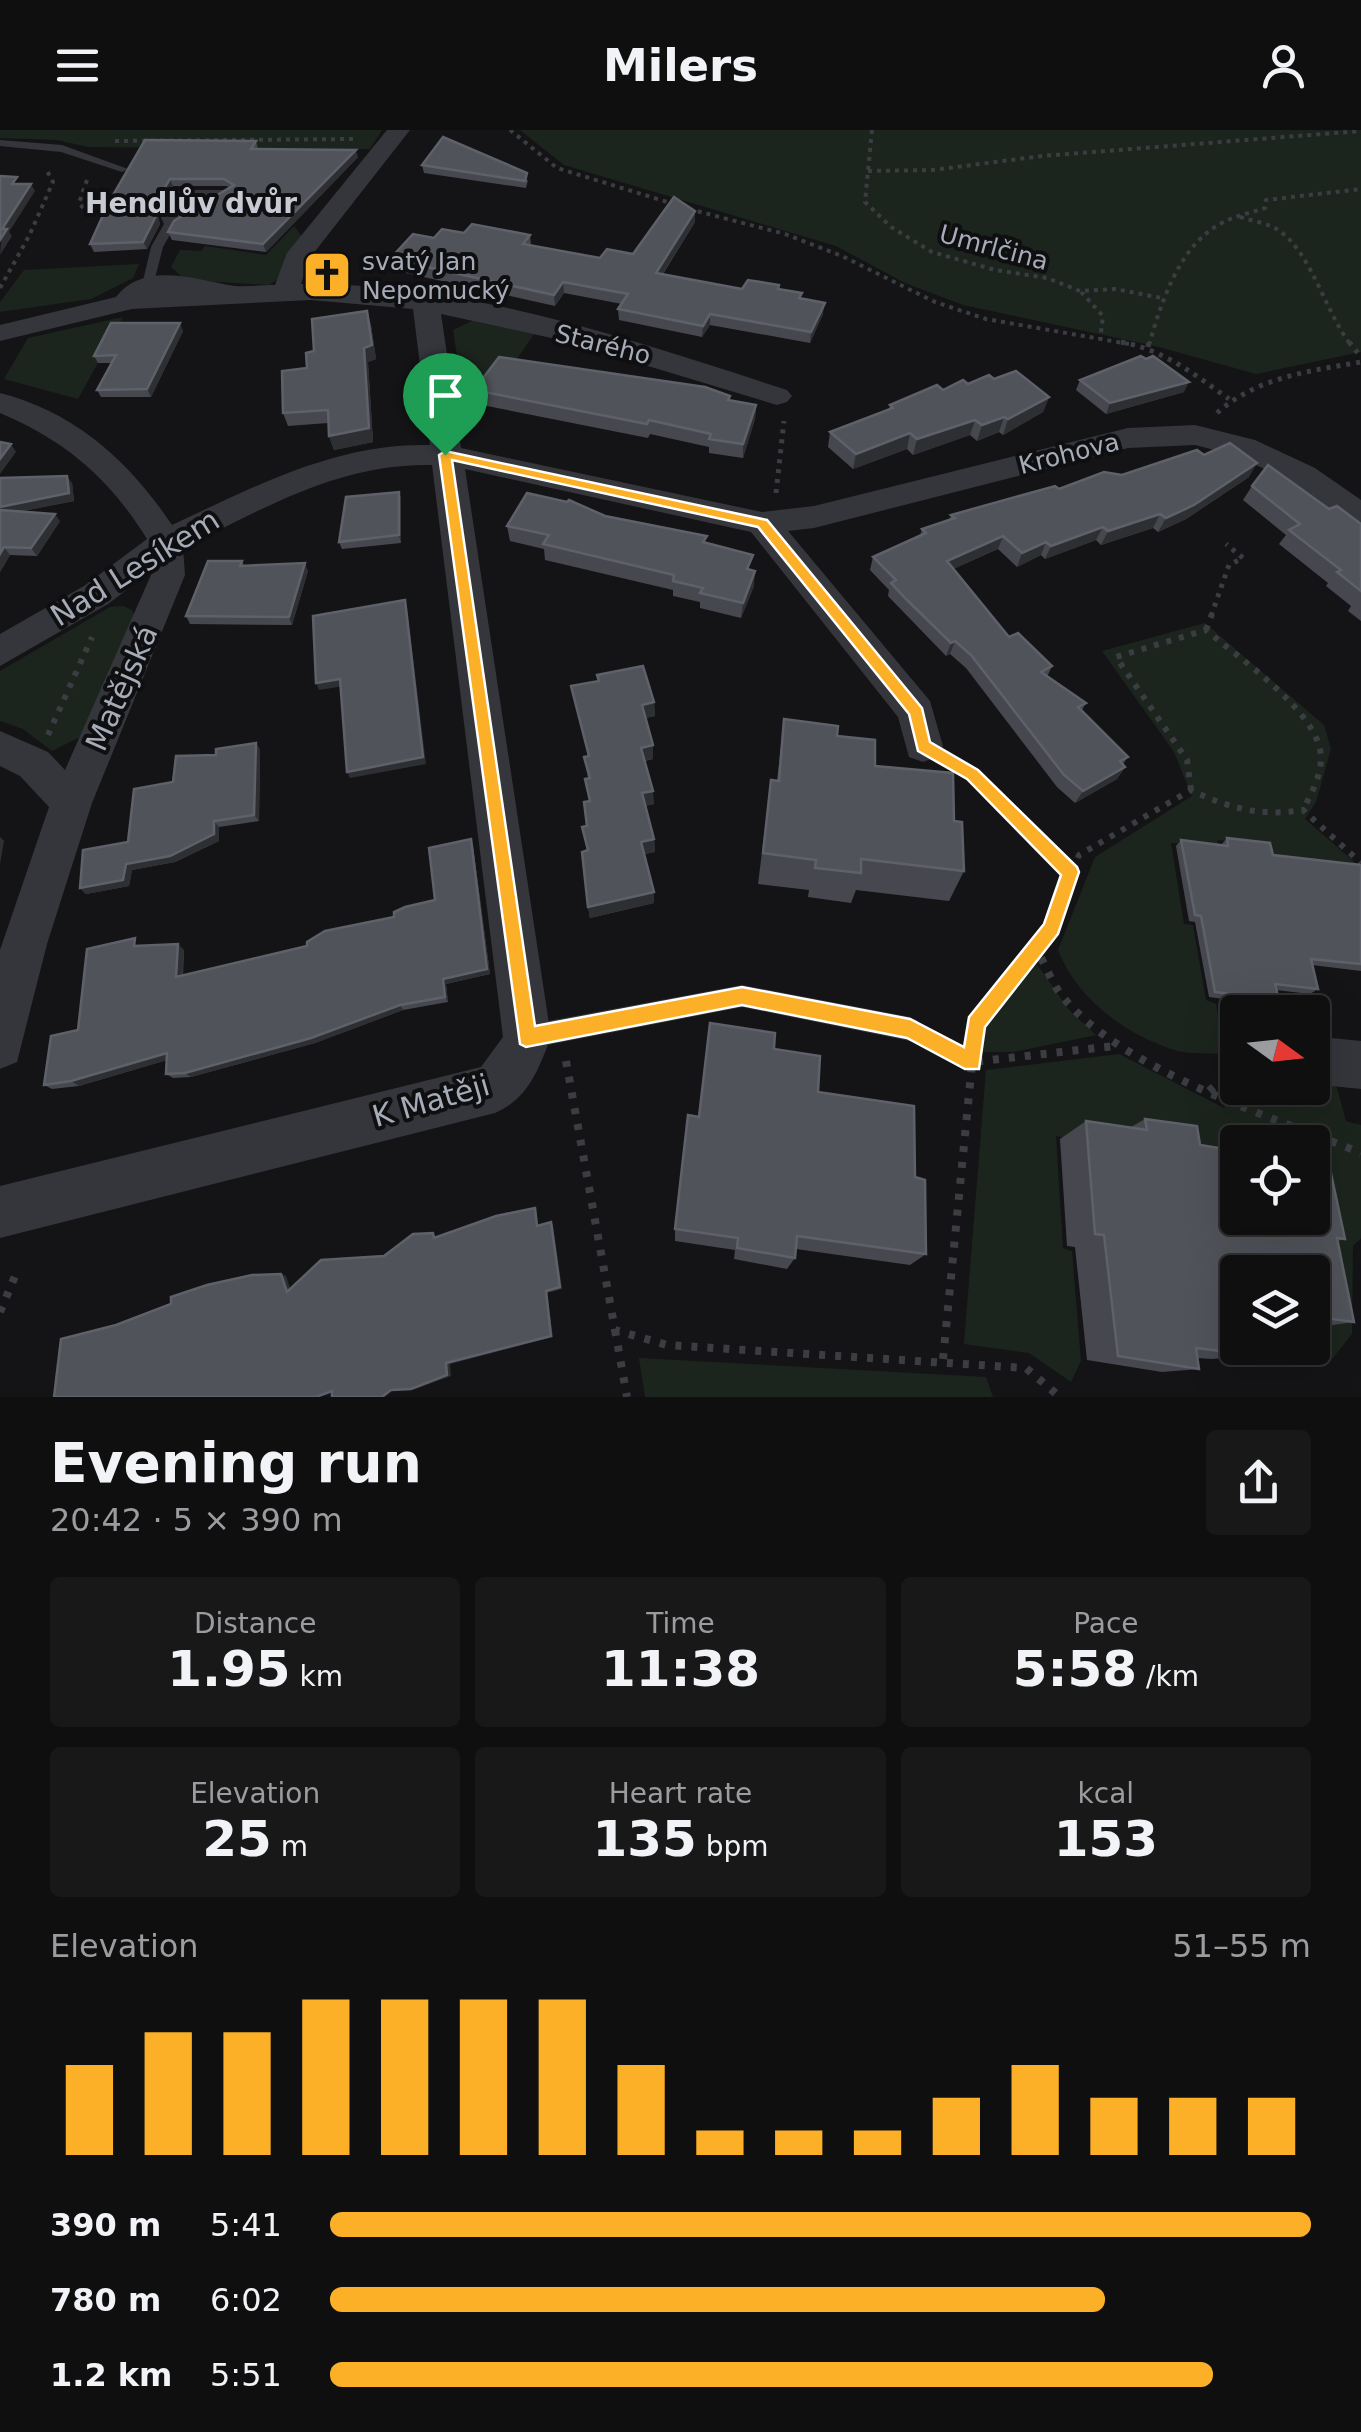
<!DOCTYPE html>
<html lang="en">
<head>
<meta charset="utf-8">
<style>
  :root { --surface:#0f0f10; --page:#181819; --text:#f1f3f6; --muted:#9b9c9f; --line:#2f2f30; --accent:#fbb027 }
  body { margin:0; font-family:"DejaVu Sans",sans-serif; background:var(--page); color:var(--text); height:100vh; display:flex; flex-direction:column; font-size:38px; white-space:nowrap }
  * { box-sizing:border-box; margin:0 }
  p { font-size:32px; color:var(--muted) }
  .icon { flex:none; width:55px; height:55px; fill:none; stroke:currentColor; stroke-width:2; stroke-linecap:round; stroke-linejoin:round }
  .map { position:relative; height:1267px; overflow:hidden }
  .sheet { display:flex; flex-direction:column; background:var(--surface); flex:1 }
  .sheet>* { flex:none }
  .needle { width:65px; rotate:105deg }
  .controls { position:absolute; left:1220px; top:865px; display:grid; gap:20px }
  .controls a { display:grid; place-items:center; width:110px; height:110px; border-radius:10px; background:var(--surface); box-shadow:0 10px 40px #0002,0 0 0 2px var(--line); font-size:50px }
  .pin { position:absolute; display:grid; place-items:center; width:85px; height:85px; color:#fff; margin:-102px -42px; border-radius:50% 50% 50% 0; rotate:-45deg; box-shadow:0 0 10px #0007 }
  .pin .icon { rotate:45deg }
  .round { display:grid; place-items:center; flex:none; width:105px; height:105px; border-radius:10px; background:var(--page) }
  .summary { display:flex; align-items:center; justify-content:space-between; height:170px; padding:0 50px }
  h1 { font-size:55px; font-weight:700; line-height:75px }
  .metrics { display:grid; grid-template-columns:repeat(3,1fr); gap:15px; height:170px; padding:10px 50px }
  .metrics div { display:grid; align-content:center; border-radius:10px; background:var(--page); text-align:center }
  .metrics b { font-size:50px; font-weight:700 }
  .metrics small { font-size:28px; font-weight:400 }
  .metrics p { font-size:28px }
  .chart { height:280px; padding:20px 50px }
  .chart p { display:flex; justify-content:space-between }
  .chart svg { width:100%; height:180px; margin-top:10px; stroke:var(--accent); stroke-width:6 }
  ul { padding:0 50px; list-style:none; font-size:32px }
  li { display:grid; grid-template-columns:160px 120px 1fr; align-items:center; height:75px }
  li i { height:25px; border-radius:12px; background:var(--accent) }
  header { display:flex; justify-content:space-between; align-items:center; height:130px; padding:0 50px; background:var(--surface); font-size:45px; font-weight:700 }
  .map>svg:first-child { display:block }
</style>
</head>
<body>
<header><svg class="icon" aria-label="menu" viewBox="0 0 24 24"><path d="M4 6h16M4 12h16M4 18h16"/></svg>Milers<svg class="icon" aria-label="person" viewBox="0 0 24 24"><circle cx="12" cy="8" r="4"/><path d="M4 21q1-7 8-7t8 7"/></svg></header>
<div class="map">
<svg width="1361" height="1267" viewBox="0 0 1361 1267">
  <rect width="100%" height="100%" fill="#141416"/>
  <!-- green -->
  <g fill="#1c251d">
    <polygon points="0,0 382,0 370,19 88,17 57,10 0,8"/>
    <polygon points="520,0 1361,0 1361,222 1256,244 1159,217 963,175 905,153 836,116 564,35"/>
    <polygon points="294,96 303,108 282,146 269,155 185,150 171,137 180,120 201,121 205,116 266,125"/>
    <polygon points="139,134 133,148 91,169 0,182 0,172 24,140"/>
    <polygon points="123,187 78,269 4,249 28,208"/>
    <polygon points="472,191 534,204 512,236 462,257 453,200"/>
    <polygon points="123,476 132,480 136,489 86,604 52,621 23,599 0,591 0,541 110,477"/>
    <path d="M1205,493L1324,595L1331,619L1316,672L1305,689L1358,735L1272,727L1264,716L1218,710L1217,716L1171,713L1184,794L1193,795L1206,870L1216,874L1225,924C1209,923 1187,925 1171,919C1122,902 1077,868 1058,820L1095,727L1192,666L1174,622L1102,521Z"/>
    <polygon points="1037,834 1069,880 1096,905 1013,922 981,922 983,896"/>
    <polygon points="1119,924 1224,978 1237,955 1336,955 1346,991 1361,995 1361,1108 1353,1116 1352,1204 1329,1233 1318,1230 1313,1201 1312,1012 1238,1012 1237,1037 1056,1006 1063,1118 1072,1121 1081,1231 1071,1252 1029,1223 964,1214 986,940"/>
    <polygon points="639,1228 986,1247 993,1267 645,1267"/>
  </g>
  <g fill="none" stroke-linecap="round" stroke-linejoin="round">
    <!-- path-far3 -->
    <g stroke="#3b3d43" stroke-width="4" stroke-dasharray="4 5" stroke-linecap="butt">
      <polyline points="510,0 557,38 677,75"/>
      <polyline points="872,0 865,72 891,97 932,122 995,140 1047,148 1080,161 1115,159 1162,168"/>
      <polyline points="115,11 353,9"/>
      <polyline points="868,41 933,40 1042,26 1361,1"/>
      <polyline points="87,50 79,73 85,80 108,86"/>
      <polyline points="689,79 785,104 842,126 935,172 986,189 1135,215"/>
      <path d="M1240,87C1252,91 1268,93 1278,100C1311,121 1326,184 1351,215"/>
      <polyline points="0,158 29,106 53,52 46,39"/>
      <polyline points="1081,162 1103,186 1100,210"/>
      <path d="M1149,215C1161,173 1179,116 1220,94C1234,86 1250,83 1265,78L1266,70L1361,59"/>
    </g>
    <!-- path-far2 -->
    <g stroke="#3b3d43" stroke-width="5" stroke-dasharray="4 6" stroke-linecap="butt">
      <path d="M1121,212C1164,220 1194,244 1229,269"/>
      <polyline points="1349,212 1361,227"/>
      <polyline points="1148,217 1149,212"/>
      <path d="M1217,283C1257,247 1310,241 1361,232"/>
      <polyline points="776,363 784,291"/>
      <polyline points="1211,486 1229,435 1243,428 1226,414"/>
    </g>
    <!-- path-far1 -->
    <g stroke="#3b3d43" stroke-width="6" stroke-dasharray="5 8" stroke-linecap="butt">
      <polyline points="1206,500 1212,484"/>
      <polyline points="48,605 92,507"/>
      <polyline points="955,634 973,645 1071,743"/>
      <path d="M1191,660L1187,630L1116,527L1206,500C1237,527 1321,583 1321,628C1321,646 1311,664 1303,680"/>
      <polyline points="1036,819 1042,831"/>
      <path d="M1025,831L1051,798L1079,725L1191,660C1228,678 1262,687 1303,680L1361,733"/>
    </g>
    <!-- path -->
    <g stroke="#3b3d43" stroke-width="8" stroke-dasharray="6 10" stroke-linecap="butt">
      <path d="M1041,828C1047,839 1052,852 1059,862C1116,939 1273,987 1361,1023"/>
      <polyline points="934,912 972,932 1115,916"/>
      <polyline points="566,931 615,1200 667,1215 1026,1238 1060,1267"/>
      <polyline points="1209,961 1238,936"/>
      <polyline points="0,1182 15,1146"/>
      <polyline points="615,1200 627,1267"/>
      <polyline points="943,1229 976,893 1027,828"/>
    </g>
    <!-- lane -->
    <g fill="#35363c" fill-rule="evenodd">
      <polygon points="0,10 62,15 128,39 122,42 61,22 0,16"/>
      <path d="M173,60H227L233,64L175,96L163,117L154,152L142,155L151,117L164,94L160,85ZM181,67H212L173,87Z"/>
      <polygon points="742,855 910,887 918,891 922,899 918,907 910,911 742,877 527,919 519,915 515,907 519,899 527,895"/>
    </g>
    <!-- street -->
    <g fill="#35363c" fill-rule="evenodd">
      <path d="M387,0H410L309,129L301,154C466,152 632,210 787,260L792,266L787,272L777,275L565,211L441,184L461,318L762,382L814,376L1128,298L1195,295L1255,310L1315,338L1361,370V397L1349,394L1293,352L1234,325L1195,315L1128,318L814,398L788,401L930,571L943,616L937,627L923,632L909,627L898,587L751,402L465,339L551,907C538,940 529,968 495,983L0,1108V1056L481,937L503,907L432,335C339,333 265,378 183,418L185,445L92,673L47,814L17,932L0,939V820L49,677L20,646L0,636V601L48,622L65,640L151,445L150,442L108,474L0,536V504L84,456L147,409C109,348 66,311 0,283V263C75,282 130,332 172,395C256,356 335,313 430,315L413,179L311,170L132,179L0,211V195L116,167C145,130 196,150 235,156C248,157 262,155 275,155L287,123Z"/>
      <polygon points="1312,906 1361,911 1361,959 1312,954"/>
    </g>
  </g>
  <!-- wall -->
  <g fill="#47484f">
    <polygon points="256,11 258,19 358,27 266,122 172,110 168,102 229,58 227,56 173,56 157,83 160,94 147,119 94,122 90,114 109,72"/>
    <polygon points="422,35 528,50 526,58 424,43"/>
    <polygon points="695,92 663,144 742,159 779,155 779,159 801,169 823,184 810,213 710,195 702,207 619,190 618,179 622,174 564,163 555,176 392,140 390,129 434,108 464,103 530,105 531,115 600,128 633,124"/>
    <polygon points="367,181 371,195 376,229 368,232 373,312 334,320 329,306 328,293 288,296 283,283 314,221"/>
    <polygon points="183,201 151,267 101,267 97,260 111,233 98,233 94,226"/>
    <polygon points="994,249 1049,267 1043,282 1003,305 999,302 977,311 970,305 913,325 907,319 853,339 828,317 830,302 889,280 890,275 943,260"/>
    <polygon points="1080,250 1184,262 1106,284 1076,260"/>
    <polygon points="474,260 730,266 730,271 756,275 755,289 743,328 709,323 709,317 650,304 648,308 477,274"/>
    <polygon points="1204,325 1249,347 1186,389 1158,402 1153,398 1101,415 1096,410 1045,429 1041,425 1017,437 998,419 953,439 1009,507 1052,536 1047,547 1086,573 1082,580 1128,627 1123,634 1125,637 1117,649 1075,673 1057,657 966,538 950,524 946,526 888,466 889,460 870,440 873,427 920,406 922,399 949,390 951,385"/>
    <polygon points="0,348 72,353 74,371 22,381 60,391 37,426 10,425 0,442"/>
    <polygon points="1252,356 1329,379 1361,394 1361,491 1348,481 1351,476 1326,456 1328,453 1279,414 1286,405 1243,370"/>
    <polygon points="399,362 401,369 401,413 342,419 339,412"/>
    <polygon points="605,386 707,413 752,440 754,456 741,488 700,478 700,472 673,466 673,460 545,430 544,419 510,411 507,396"/>
    <polygon points="242,431 244,435 308,441 292,495 190,494 186,486"/>
    <polygon points="597,545 654,572 655,586 645,588 653,629 645,631 654,674 645,676 654,709 655,722 644,724 654,773 590,788 588,777 587,721 582,697 587,696 589,671 588,648 584,627 588,626 571,556 598,551"/>
    <polygon points="784,589 837,606 875,636 954,691 964,741 949,771 856,760 851,773 808,767 809,760 758,754 771,650 777,651"/>
    <polygon points="256,613 260,620 259,691 219,697 219,711 175,732 132,740 129,756 86,764 80,758 128,712 173,652 216,625"/>
    <polygon points="1227,708 1273,725 1361,735 1361,841 1312,835 1318,859 1310,864 1276,860 1279,870 1271,875 1209,867 1195,792 1189,791 1176,716 1181,710 1221,715"/>
    <polygon points="471,709 473,716 490,844 446,854 448,872 403,880 315,913 191,947 173,948 166,944 167,930 79,956 52,959 44,955 78,900 142,814 141,816 184,820 183,845 307,816 394,787 435,770"/>
    <polygon points="774,919 818,962 915,1047 926,1124 910,1135 796,1119 795,1128 787,1139 734,1129 735,1120 675,1111 675,1099 699,987"/>
    <polygon points="1145,989 1200,1015 1345,1109 1337,1111 1354,1192 1312,1198 1312,1142 1238,1142 1253,1225 1212,1229 1197,1228 1199,1239 1162,1242 1087,1230 1075,1117 1067,1116 1060,1009 1086,991 1131,997"/>
  </g>
  <!-- shaded-wall -->
  <g fill="#2e2f33">
    <polygon points="356,20 358,27 266,122 263,114"/>
    <polygon points="170,49 173,56 157,83 160,94 147,119 143,112 153,76"/>
    <polygon points="31,54 35,61 9,102 12,106 0,125 2,99"/>
    <polygon points="695,81 695,92 656,154 656,143"/>
    <polygon points="563,152 564,163 555,176 554,165"/>
    <polygon points="825,173 823,184 810,213 811,202"/>
    <polygon points="367,181 371,195 376,229 368,232 373,312 334,320 329,306 364,218"/>
    <polygon points="710,184 710,195 702,207 703,196"/>
    <polygon points="180,193 183,201 151,267 147,259"/>
    <polygon points="1189,252 1184,262 1106,284 1110,273"/>
    <polygon points="1049,267 1043,282 1003,305 1008,289"/>
    <polygon points="756,275 755,289 743,328 743,314"/>
    <polygon points="1004,287 999,302 977,311 982,295"/>
    <polygon points="975,290 970,305 913,325 917,309"/>
    <polygon points="910,303 907,319 853,339 856,324"/>
    <polygon points="11,314 16,322 0,344 0,329"/>
    <polygon points="1257,333 1249,347 1186,389 1158,402 1166,388"/>
    <polygon points="67,346 72,353 74,371 0,386 0,377"/>
    <polygon points="399,362 401,369 401,413 399,405"/>
    <polygon points="55,384 60,391 37,426 31,418"/>
    <polygon points="1160,384 1153,398 1101,415 1108,401"/>
    <polygon points="1103,397 1096,410 1045,429 1051,416"/>
    <polygon points="1003,406 998,419 942,444 947,431"/>
    <polygon points="1046,412 1041,425 1017,437 1022,423"/>
    <polygon points="4,417 10,425 0,442 0,424"/>
    <polygon points="305,433 308,441 292,495 289,487"/>
    <polygon points="755,441 754,456 741,488 743,473"/>
    <polygon points="405,470 407,478 426,634 350,648 347,642"/>
    <polygon points="955,511 950,524 946,526 951,513"/>
    <polygon points="340,549 344,556 319,560 316,553"/>
    <polygon points="654,572 655,586 642,589 642,575"/>
    <polygon points="256,613 260,620 259,691 254,685"/>
    <polygon points="653,615 653,629 642,631 641,618"/>
    <polygon points="1125,637 1117,649 1075,673 1083,661"/>
    <polygon points="653,661 654,674 642,676 642,663"/>
    <polygon points="214,691 219,697 219,711 175,732 132,740 129,756 86,764 80,758"/>
    <polygon points="0,707 4,711 0,734"/>
    <polygon points="471,709 473,716 490,844 446,854 448,872 445,867 443,849"/>
    <polygon points="654,709 655,722 642,725 641,712"/>
    <polygon points="654,762 654,773 590,788 588,777"/>
    <polygon points="178,814 184,820 182,852 176,847"/>
    <polygon points="400,875 403,880 315,913 191,947 185,943"/>
    <polygon points="167,923 174,928 79,956 71,951"/>
    <polygon points="551,1092 553,1095 562,1159 547,1163 553,1207 450,1234 451,1246 415,1259 411,1259 446,1233"/>
    <polygon points="281,1144 286,1146 292,1164 287,1162"/>
  </g>
  <!-- building -->
  <g fill="#51535a" stroke="#5e6169" stroke-width="2.5">
    <polygon points="443,7 527,43 525,51 422,35"/>
    <polygon points="145,10 256,11 251,19 356,20 263,114 168,102 174,91 234,55 224,49 170,49 153,76 156,86 143,112 90,114 109,72"/>
    <polygon points="0,46 17,47 12,54 31,54 2,99 7,99 0,110"/>
    <polygon points="674,67 695,81 656,143 742,159 748,150 779,155 778,159 802,163 799,168 825,173 811,202 710,184 703,196 618,179 628,164 563,152 554,165 390,129 413,104 434,108 442,99 464,103 472,94 530,105 523,114 600,128 607,119 633,124"/>
    <polygon points="367,181 372,215 364,218 369,298 329,306 328,280 283,283 282,241 307,238 306,223 314,221 312,189"/>
    <polygon points="111,193 180,193 147,259 97,260 116,225 94,226"/>
    <polygon points="1141,226 1146,229 1153,226 1189,252 1110,273 1080,250"/>
    <polygon points="499,227 705,257 730,266 728,270 756,275 743,314 709,309 711,304 649,290 647,294 474,260"/>
    <polygon points="1016,241 1049,267 1008,289 1004,287 982,295 975,290 917,309 910,303 856,324 830,302 893,278 890,275 937,255 943,260 963,250 968,254 989,245 994,249"/>
    <polygon points="0,312 11,314 0,329"/>
    <polygon points="1230,313 1257,333 1194,375 1166,388 1160,384 1108,401 1103,397 1051,416 1046,412 1022,423 1003,406 947,431 1009,507 1018,503 1052,536 1041,542 1086,573 1078,577 1128,627 1120,631 1125,637 1083,661 1064,645 971,525 955,511 951,513 907,470 891,453 896,450 873,427 926,403 922,399 955,388 951,385 1055,356 1059,359 1104,342 1122,345 1197,320 1204,325"/>
    <polygon points="1268,335 1329,379 1337,376 1361,394 1361,461 1337,442 1341,440 1289,400 1300,394 1252,356"/>
    <polygon points="67,346 69,363 0,377 0,348"/>
    <polygon points="399,362 399,405 339,412 346,367"/>
    <polygon points="527,363 567,372 569,370 605,386 707,406 703,412 753,425 747,439 755,441 743,473 700,463 703,458 673,451 674,445 543,414 549,405 507,396"/>
    <polygon points="0,380 55,384 31,418 4,417 0,424"/>
    <polygon points="208,431 242,431 240,436 305,433 289,487 186,486"/>
    <polygon points="405,470 423,627 347,642 340,549 316,553 313,486"/>
    <polygon points="643,536 654,572 642,575 653,615 641,618 653,661 642,663 654,709 641,712 654,762 588,777 582,722 588,720 582,697 587,696 584,672 590,671 585,649 590,648 584,627 589,626 571,556 599,551 597,545"/>
    <polygon points="784,589 838,596 837,606 875,610 875,636 953,643 954,691 962,692 964,741 861,729 861,743 815,738 816,730 763,723 771,650 779,651"/>
    <polygon points="256,613 254,685 214,691 214,704 170,726 126,734 123,750 80,758 83,720 128,712 134,659 173,652 176,626 216,625 216,619"/>
    <polygon points="1227,708 1270,713 1273,725 1361,735 1361,834 1311,829 1318,859 1275,854 1279,870 1215,862 1201,786 1195,785 1181,710 1228,716"/>
    <polygon points="471,709 487,839 443,849 445,867 400,875 311,908 185,943 166,944 167,923 71,951 44,955 51,906 78,900 87,819 135,808 134,816 178,814 176,847 307,816 307,812 325,801 394,787 394,782 405,777 435,770 429,718"/>
    <polygon points="710,893 775,903 774,919 820,926 818,962 914,976 915,1047 925,1050 926,1124 797,1106 795,1128 737,1118 738,1108 675,1099 688,985 699,987"/>
    <polygon points="1145,989 1197,996 1200,1015 1238,1021 1238,1088 1312,1088 1312,1031 1329,1034 1345,1109 1337,1108 1354,1192 1312,1186 1312,1142 1238,1142 1238,1218 1251,1218 1253,1225 1196,1218 1199,1239 1118,1226 1104,1105 1095,1104 1086,991 1147,1000"/>
    <polygon points="535,1078 537,1096 551,1092 560,1157 546,1161 551,1206 446,1233 447,1245 411,1259 391,1260 382,1267 332,1267 332,1261 316,1267 54,1267 61,1209 116,1195 171,1174 171,1167 207,1155 252,1145 281,1144 287,1162 321,1130 384,1126 413,1104 433,1103 434,1108 496,1086"/>
  </g>
  <!-- route -->
  <path fill="#fbb027" stroke="#fff" stroke-width="2.5" fill-rule="evenodd" d="M445,321L767,390L922,578L930,612L978,640L1077,737L1079,742L1058,804L985,897L979,939H965L907,908L742,875L526,917L520,914L439,325ZM452,330L758,397L909,584L918,621L967,649L1061,745L1044,794L969,887L964,917L910,889L742,857L535,896Z"/>
  <!-- icons -->
  <defs>
    <g id="church-square" transform="scale(2.5)"><rect x="-9" y="-9" width="18" height="18" rx="4" fill="#fbb027" stroke="#0f0f11"/><path d="M-1.2-6h2.4v3.5h3.3v2.4h-3.3V6h-2.4V-.1h-3.3v-2.4h3.3Z" fill="#111"/></g>
  </defs>
  <g fill-rule="evenodd">
    <use href="#church-square" x="327" y="145"/>
  </g>
  <g text-anchor="middle" stroke-width="8" stroke-linejoin="round" paint-order="stroke">
    <!-- far-street labels -->
    <g font-size="25" fill="#a5abb7" stroke="#0f0f11">
      <text transform="translate(994 117) rotate(15)" y="9">Umrlčina</text>
      <text transform="translate(603 214) rotate(14)" y="9">Starého</text>
      <text transform="translate(1069 323) rotate(-14)" y="9">Krohova</text>
    </g>
    <!-- far-poi labels -->
    <g font-size="25" fill="#a5abb7" stroke="#0f0f11" text-anchor="start">
      <text x="362" y="140">svatý Jan<tspan x="362" dy="29">Nepomucký</tspan></text>
    </g>
    <!-- far-neighbourhood labels -->
    <g font-size="28" font-weight="bold" fill="#c7cad3" stroke="#0f0f11">
      <text x="191" y="83">Hendlův dvůr</text>
    </g>
    <!-- street labels -->
    <g font-size="30" fill="#a5abb7" stroke="#0f0f11">
      <text transform="translate(135 438) rotate(-32)" y="10">Nad Lesíkem</text>
      <text transform="translate(122 558) rotate(-66)" y="10">Matějská</text>
      <text transform="translate(431 971) rotate(-16)" y="10">K Matěji</text>
    </g>
  </g>
</svg>
<div class="controls">
<a><svg class="needle" viewBox="-14 -14 28 28"><path d="M0-13l5 13h-10z" fill="#e53935"/><path d="M0 13l5-13h-10z" fill="#9b9c9f"/></svg></a>
<a><svg class="icon" aria-label="locate" viewBox="0 0 24 24"><circle cx="12" cy="12" r="6"/><path d="M12 2v4M12 18v4M2 12h4M18 12h4"/></svg></a>
<a><svg class="icon" aria-label="layers" viewBox="0 0 24 24"><path d="M12 4l9 5-9 5-9-5zM3 14l9 5 9-5"/></svg></a>
</div>
<div class="pin" style="left:445px;top:325px;background:#1e9e55"><svg class="icon" aria-label="arrive" viewBox="0 0 24 24"><path d="M6 21V4h12l-3 4 3 4H6"/></svg></div>
</div>
<section class="sheet">
<div class="summary"><div><h1>Evening run</h1><p>20:42 · 5 × 390 m</p></div><a class="round"><svg class="icon" aria-label="share" viewBox="0 0 24 24"><path d="M12 15V3M7 8l5-5 5 5M5 13v7h14v-7"/></svg></a></div>
<div class="metrics">
<div><p>Distance</p><b>1.95<small> km</small></b></div>
<div><p>Time</p><b>11:38</b></div>
<div><p>Pace</p><b>5:58<small> /km</small></b></div>
</div>
<div class="metrics">
<div><p>Elevation</p><b>25<small> m</small></b></div>
<div><p>Heart rate</p><b>135<small> bpm</small></b></div>
<div><p>kcal</p><b>153</b></div>
</div>
<div class="chart"><p><span>Elevation</span>51–55 m</p>
<svg viewBox="0 0 160 44" preserveAspectRatio="none"><path d="M5 44V22M15 44V14M25 44V14M35 44V6M45 44V6M55 44V6M65 44V6M75 44V22M85 44V38M95 44V38M105 44V38M115 44V30M125 44V22M135 44V30M145 44V30M155 44V30"/></svg>
</div>
<ul>
<li><b>390 m</b>5:41<i style="width:100%"></i></li>
<li><b>780 m</b>6:02<i style="width:79%"></i></li>
<li><b>1.2 km</b>5:51<i style="width:90%"></i></li>
</ul>
</section>
</body>
</html>
